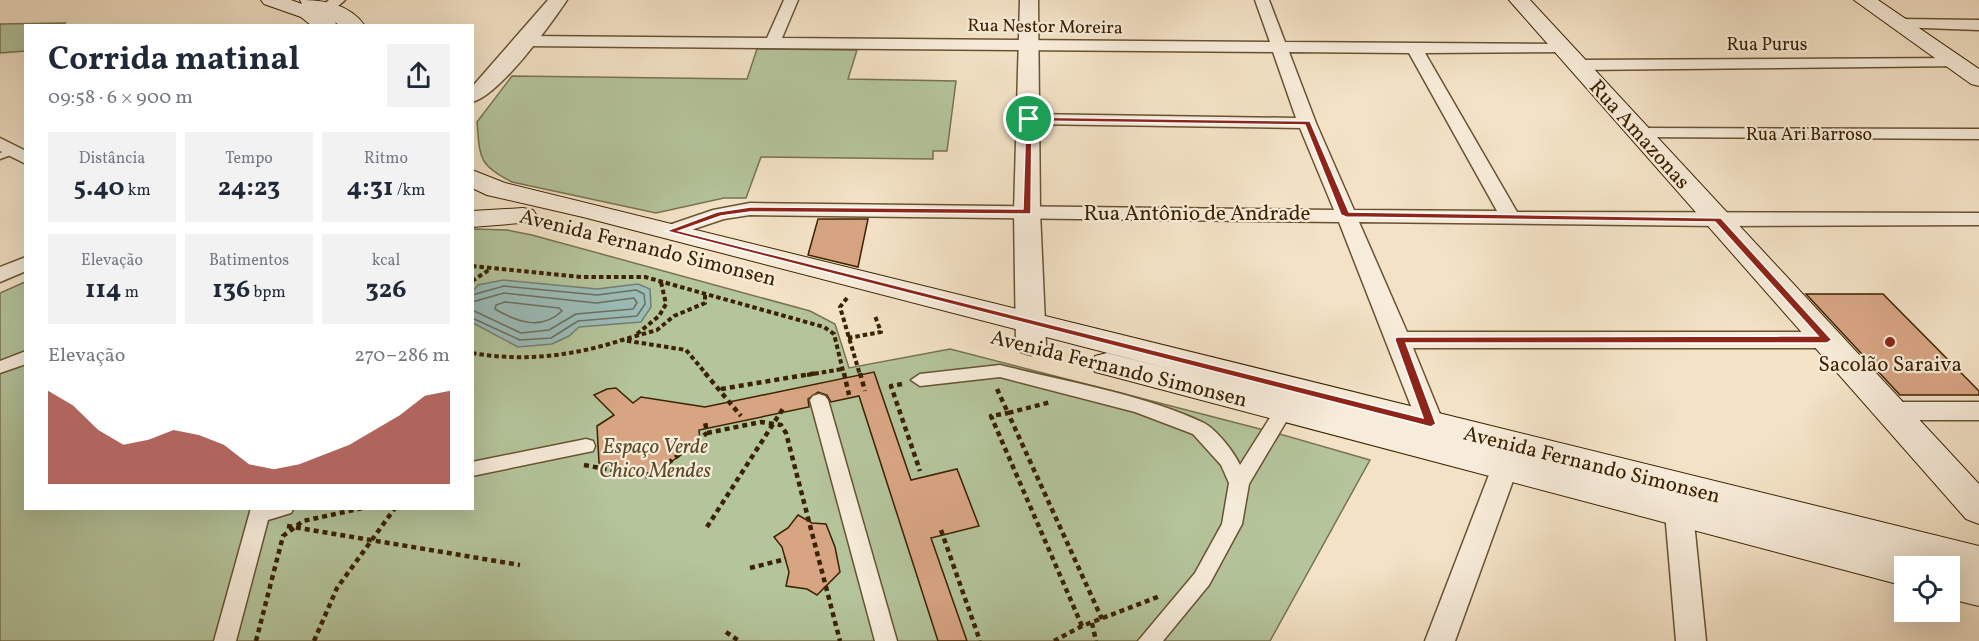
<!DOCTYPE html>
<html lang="pt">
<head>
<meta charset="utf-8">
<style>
  :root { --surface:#fff; --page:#f2f2f3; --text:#1f2937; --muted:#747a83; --accent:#8f2418 }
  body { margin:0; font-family:Vollkorn,serif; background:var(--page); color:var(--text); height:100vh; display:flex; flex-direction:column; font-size:22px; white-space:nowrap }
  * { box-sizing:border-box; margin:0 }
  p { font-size:20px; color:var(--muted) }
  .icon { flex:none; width:33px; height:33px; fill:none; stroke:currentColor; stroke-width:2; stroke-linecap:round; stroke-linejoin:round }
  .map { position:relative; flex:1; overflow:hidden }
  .sheet { position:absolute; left:24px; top:24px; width:450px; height:486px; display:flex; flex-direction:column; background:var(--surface); border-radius:0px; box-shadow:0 6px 24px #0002 }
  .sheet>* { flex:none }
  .tools { position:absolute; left:1894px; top:556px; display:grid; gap:12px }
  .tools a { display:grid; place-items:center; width:66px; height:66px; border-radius:0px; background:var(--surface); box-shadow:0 6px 24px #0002; font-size:30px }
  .pin { position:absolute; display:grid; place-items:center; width:51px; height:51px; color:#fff; margin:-26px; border:3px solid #fff; border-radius:50%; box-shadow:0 2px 6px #0007 }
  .round { display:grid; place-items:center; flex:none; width:63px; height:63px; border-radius:0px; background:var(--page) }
  .summary { display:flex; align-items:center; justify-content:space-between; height:102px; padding:0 24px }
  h1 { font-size:33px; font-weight:700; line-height:45px }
  .figures { display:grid; grid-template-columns:repeat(3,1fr); gap:9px; height:102px; padding:6px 24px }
  .figures div { display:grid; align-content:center; border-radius:0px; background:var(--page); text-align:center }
  .figures b { font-size:26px; font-weight:700 }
  .figures small { font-size:16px; font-weight:400 }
  .figures p { font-size:16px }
  .chart { height:168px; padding:12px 24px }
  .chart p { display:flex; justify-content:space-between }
  .chart svg { width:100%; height:108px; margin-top:6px; fill:var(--accent); opacity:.7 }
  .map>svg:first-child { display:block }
</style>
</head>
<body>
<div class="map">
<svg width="1979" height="641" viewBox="0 0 1979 641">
  <rect width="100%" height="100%" fill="#f3e2c6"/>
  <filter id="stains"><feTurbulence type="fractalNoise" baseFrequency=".00333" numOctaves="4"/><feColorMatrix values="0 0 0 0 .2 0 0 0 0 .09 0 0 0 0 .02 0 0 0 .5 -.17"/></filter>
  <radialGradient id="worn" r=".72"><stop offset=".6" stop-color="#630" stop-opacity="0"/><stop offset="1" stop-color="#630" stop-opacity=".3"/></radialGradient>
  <!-- green -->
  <g fill="#b4c49b" stroke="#78734e" stroke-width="1.5">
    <polygon points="66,23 26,26 25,51 0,53 0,24"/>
    <path d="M757,49L857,50L848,79L956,81L947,151H933V159L761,157L746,198H724L656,213L512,182C478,165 480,158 477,122L512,76L747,79Z"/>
    <polygon points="473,229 507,230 532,235 810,311 835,324 849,368 950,349 1264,430 1257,441 1271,447 1280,434 1370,460 1270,641 0,641 0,293 25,282 26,508 472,508"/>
  </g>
  <!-- water -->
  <polygon fill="#9cbdba" stroke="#757f70" stroke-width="1.5" points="503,280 597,289 638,284 650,289 651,307 641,322 579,327 569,336 552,344 518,347 473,323 473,291 478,285"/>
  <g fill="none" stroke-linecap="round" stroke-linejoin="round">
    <!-- shore -->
    <g stroke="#6c705e" stroke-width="1.5">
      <polyline points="472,295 504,286 597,295 636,290 644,294 645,304 637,316 578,321 551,338 520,340 472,318"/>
      <polyline points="472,302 504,293 596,303 634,298 637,303 633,309 576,314 549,330 521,333 472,310"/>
      <path d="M505,302L559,308L562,311C541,331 517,322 495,309L496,305Z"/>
    </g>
  </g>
  <!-- building -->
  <g fill="#d8a583" stroke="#3b2201" stroke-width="1.5">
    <polygon points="818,219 868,219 858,267 808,255"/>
    <polygon points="1806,294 1883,294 1979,391 1979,395 1900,395"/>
    <polygon points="874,372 911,480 957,469 979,526 931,538 967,641 938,641 859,396 831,402 827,395 818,392 808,399 809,407 699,430 700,442 653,474 599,463 597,426 614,415 594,395 607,389 616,388 633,403 641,397 705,407"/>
    <polygon points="798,515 812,523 826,524 835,547 840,572 817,595 807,589 786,586 789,572 782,547 774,537 788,528"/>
  </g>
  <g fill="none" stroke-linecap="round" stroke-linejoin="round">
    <!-- service casing -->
    <g stroke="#695232" stroke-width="3">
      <polygon id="service" points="13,148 16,149 16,153 0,159 0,153"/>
    </g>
    <!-- pedestrian casing -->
    <g stroke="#695232" stroke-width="3">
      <g id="pedestrian">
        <polygon points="26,351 26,364 0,373 0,361"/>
        <path d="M1000,365C1064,381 1146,395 1204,423C1217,430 1234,452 1240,465L1278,405H1290L1293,410L1249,484L1242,524L1209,585L1163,641H1138L1195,573L1222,524L1229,483L1221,465L1193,434L1135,412L1000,377L920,386L911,380L920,374Z"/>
        <polygon points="819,394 825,396 828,400 897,641 875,641 810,400 813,396"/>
        <polygon points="586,439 593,441 595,446 593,451 472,476 472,462"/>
        <polygon points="251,508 294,508 291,513 268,520 236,641 214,641"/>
      </g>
    </g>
    <!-- minor casing -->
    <g stroke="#695232" stroke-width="3">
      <g id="minor">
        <polygon points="329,0 345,0 321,21 311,21 308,18 311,15"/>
        <path d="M784,0H798L782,38L1270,42L1255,0H1269L1285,42L1564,44L1572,49L1570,52L1425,53L1517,212L1979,213V225L1718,226L1359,222L1407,332H1827L1835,335L1838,340L1835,345L1827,348H1413L1444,424L1440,430L1431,433L1422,430L1418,424L1339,222L750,215L724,219L670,237L663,235L660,231L663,227L713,210L750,203L1334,210L1300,128L1029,124L1020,119L1029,114L1296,118L1273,52L526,46L518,41L526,36L767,38ZM1289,52L1409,53L1497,211L1354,210L1316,123Z"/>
        <polygon points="1900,19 1979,20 1979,30 1895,27 1892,24 1895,21"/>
        <polygon points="1957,58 1963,60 1965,63 1963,66 1578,70 1570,65 1578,60"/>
        <polygon points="1640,128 1979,129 1979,139 1634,137 1631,133 1634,129"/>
        <polygon points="0,138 26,151 26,164 0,151"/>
        <polygon points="26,257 26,271 0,282 0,267"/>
        <polygon points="1892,402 1979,402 1979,420 1892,420 1883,417 1880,411 1883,405"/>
        <polygon points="1505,457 1514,460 1518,467 1455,641 1425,641 1492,467 1496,460"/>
        <polygon points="1679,501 1689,505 1693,512 1706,641 1676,641 1665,512 1669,505"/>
      </g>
    </g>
    <!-- tertiary casing -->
    <g stroke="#695232" stroke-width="3">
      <g id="tertiary">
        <path d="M548,0H567C551,24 499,96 472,102V87Z"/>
        <polygon points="1020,0 1038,0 1040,212 1046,345 1041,352 1031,355 1021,352 1016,345 1014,212"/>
      </g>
    </g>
    <!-- secondary casing -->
    <g stroke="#3b2201" stroke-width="2">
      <g id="secondary">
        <path d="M261,0H291L302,4L300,0C324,0 350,4 365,26H340L335,22L337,26H312L301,17L264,4Z"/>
        <polygon points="1509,0 1530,0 1979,484 1979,524 1966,519"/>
        <polygon points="1854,0 1878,0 1979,69 1979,86 1971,84"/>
        <polygon points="472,170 505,183 1979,546 1979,606 1950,599 1950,567 1922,563 1923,567 1905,567 1905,586 1107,375 1095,372 1091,364 1095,356 1107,353 1185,373 583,217 487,195 472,188"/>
        <polygon points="523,208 533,210 537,216 533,222 472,227 472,211"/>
      </g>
    </g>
    <!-- path-far1 -->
    <g stroke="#3b2201" stroke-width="4" stroke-dasharray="4.5 3" stroke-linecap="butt">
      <polyline points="472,266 582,277 645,277 824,327 834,334 844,375"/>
      <polyline points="472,281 489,270"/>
      <polyline points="705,295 705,303 674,316 657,330 622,340 686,350 707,375"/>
      <polyline points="847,298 840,307 860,375"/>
      <polyline points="637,334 659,316 666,304 661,282"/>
      <polyline points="848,338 881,332 875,316"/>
      <path d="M472,353C523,362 573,356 622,340"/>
      <polyline points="807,375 843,369"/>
    </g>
    <!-- path -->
    <g stroke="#3b2201" stroke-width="4.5" stroke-dasharray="5 4" stroke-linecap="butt">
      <polyline points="705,373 741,416"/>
      <polyline points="844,373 849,395"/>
      <polyline points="860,373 865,391"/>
      <polyline points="902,384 891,386 920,471"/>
      <polyline points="721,389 817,373"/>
      <polyline points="997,389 1008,413 1051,402"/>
      <polyline points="707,433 761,422 781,425 786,433 840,641"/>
      <polyline points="584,465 650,477 707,433 705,422"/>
      <polyline points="287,526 520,565"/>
      <polyline points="707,527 784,407"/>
      <polyline points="941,530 980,641"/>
      <polyline points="750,568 786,559"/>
      <polyline points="1092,623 1096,641"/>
      <polyline points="1082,626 991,416 1008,413 1102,619"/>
      <polyline points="726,632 739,641"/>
      <polyline points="256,641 283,536 303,521 363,508"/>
      <polyline points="314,641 337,588 395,508"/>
      <polyline points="1054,641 1082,626 1160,596"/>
    </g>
    <!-- service -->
    <use href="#service" fill="#f7ecda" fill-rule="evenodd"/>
    <!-- pedestrian -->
    <use href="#pedestrian" fill="#f7ecda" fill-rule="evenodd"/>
    <!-- minor -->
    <use href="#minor" fill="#f7ecda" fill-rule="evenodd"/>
    <!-- tertiary -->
    <use href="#tertiary" fill="#f7ecda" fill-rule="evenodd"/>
    <!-- secondary -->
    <use href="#secondary" fill="#f7ecda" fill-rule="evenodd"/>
  </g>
  <!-- route -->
  <path fill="#8f2418" stroke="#fff" stroke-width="1.5" fill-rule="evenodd" d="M1026,117L1310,121L1349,212L1721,218L1832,340L1827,343H1406L1436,424L1431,427L666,231L717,212L750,207L1023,209ZM1032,121L1305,125L1341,215L1346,217L1715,222L1818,336L1396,337L1395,340L1423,418L679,231L721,216L750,212L1031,214Z"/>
  <!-- markers -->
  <circle fill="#8f2418" stroke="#f7ecda" stroke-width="2" cx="1890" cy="342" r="6"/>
  <g text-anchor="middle" stroke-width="4.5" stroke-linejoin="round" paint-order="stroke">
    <!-- far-street labels -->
    <g font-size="18" fill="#3b2201" stroke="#f7ecda">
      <text transform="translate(1045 26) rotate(1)" y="6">Rua Nestor Moreira</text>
      <text x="1767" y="50">Rua Purus</text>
      <text x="1809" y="140">Rua Ari Barroso</text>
    </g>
    <!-- street labels -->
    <g font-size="21" fill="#3b2201" stroke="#f7ecda">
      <text transform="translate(1640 134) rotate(48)" y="7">Rua Amazonas</text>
      <text x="1197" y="220">Rua Antônio de Andrade</text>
      <text transform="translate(648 247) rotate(14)" y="7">Avenida Fernando Simonsen</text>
      <text transform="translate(1119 368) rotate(14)" y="7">Avenida Fernando Simonsen</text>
      <text transform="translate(1592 464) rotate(14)" y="7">Avenida Fernando Simonsen</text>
    </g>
    <!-- poi labels -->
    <g font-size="21" fill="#3b2201" stroke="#f7ecda">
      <text x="1890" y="371">Sacolão Saraiva</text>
    </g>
    <!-- park labels -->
    <g font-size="21" font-style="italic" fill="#594a28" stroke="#f7ecda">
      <text x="655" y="453">Espaço Verde<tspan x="655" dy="24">Chico Mendes</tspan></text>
    </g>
  </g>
  <rect width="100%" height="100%" filter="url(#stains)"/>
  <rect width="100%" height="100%" fill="url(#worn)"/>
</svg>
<div class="tools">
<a><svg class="icon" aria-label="locate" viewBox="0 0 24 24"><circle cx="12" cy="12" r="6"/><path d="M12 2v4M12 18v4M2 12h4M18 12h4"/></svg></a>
</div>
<div class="pin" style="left:1029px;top:119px;background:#1e9e55"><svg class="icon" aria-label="arrive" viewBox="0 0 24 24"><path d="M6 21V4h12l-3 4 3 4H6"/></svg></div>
<section class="sheet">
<div class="summary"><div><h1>Corrida matinal</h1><p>09:58 · 6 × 900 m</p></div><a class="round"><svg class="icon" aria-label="share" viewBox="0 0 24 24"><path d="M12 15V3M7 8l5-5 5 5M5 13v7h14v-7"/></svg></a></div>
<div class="figures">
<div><p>Distância</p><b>5.40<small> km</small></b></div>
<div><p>Tempo</p><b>24:23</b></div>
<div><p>Ritmo</p><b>4:31<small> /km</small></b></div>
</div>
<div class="figures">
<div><p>Elevação</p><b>114<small> m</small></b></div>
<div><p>Batimentos</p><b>136<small> bpm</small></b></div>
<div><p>kcal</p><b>326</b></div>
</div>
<div class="chart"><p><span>Elevação</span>270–286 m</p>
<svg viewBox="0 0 160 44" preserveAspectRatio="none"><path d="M0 44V6L10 12L20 22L30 28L40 26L50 22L60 24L70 28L80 36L90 38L100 36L110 32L120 28L130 22L140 16L150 8L160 6V44z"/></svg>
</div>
</section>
</div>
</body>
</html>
